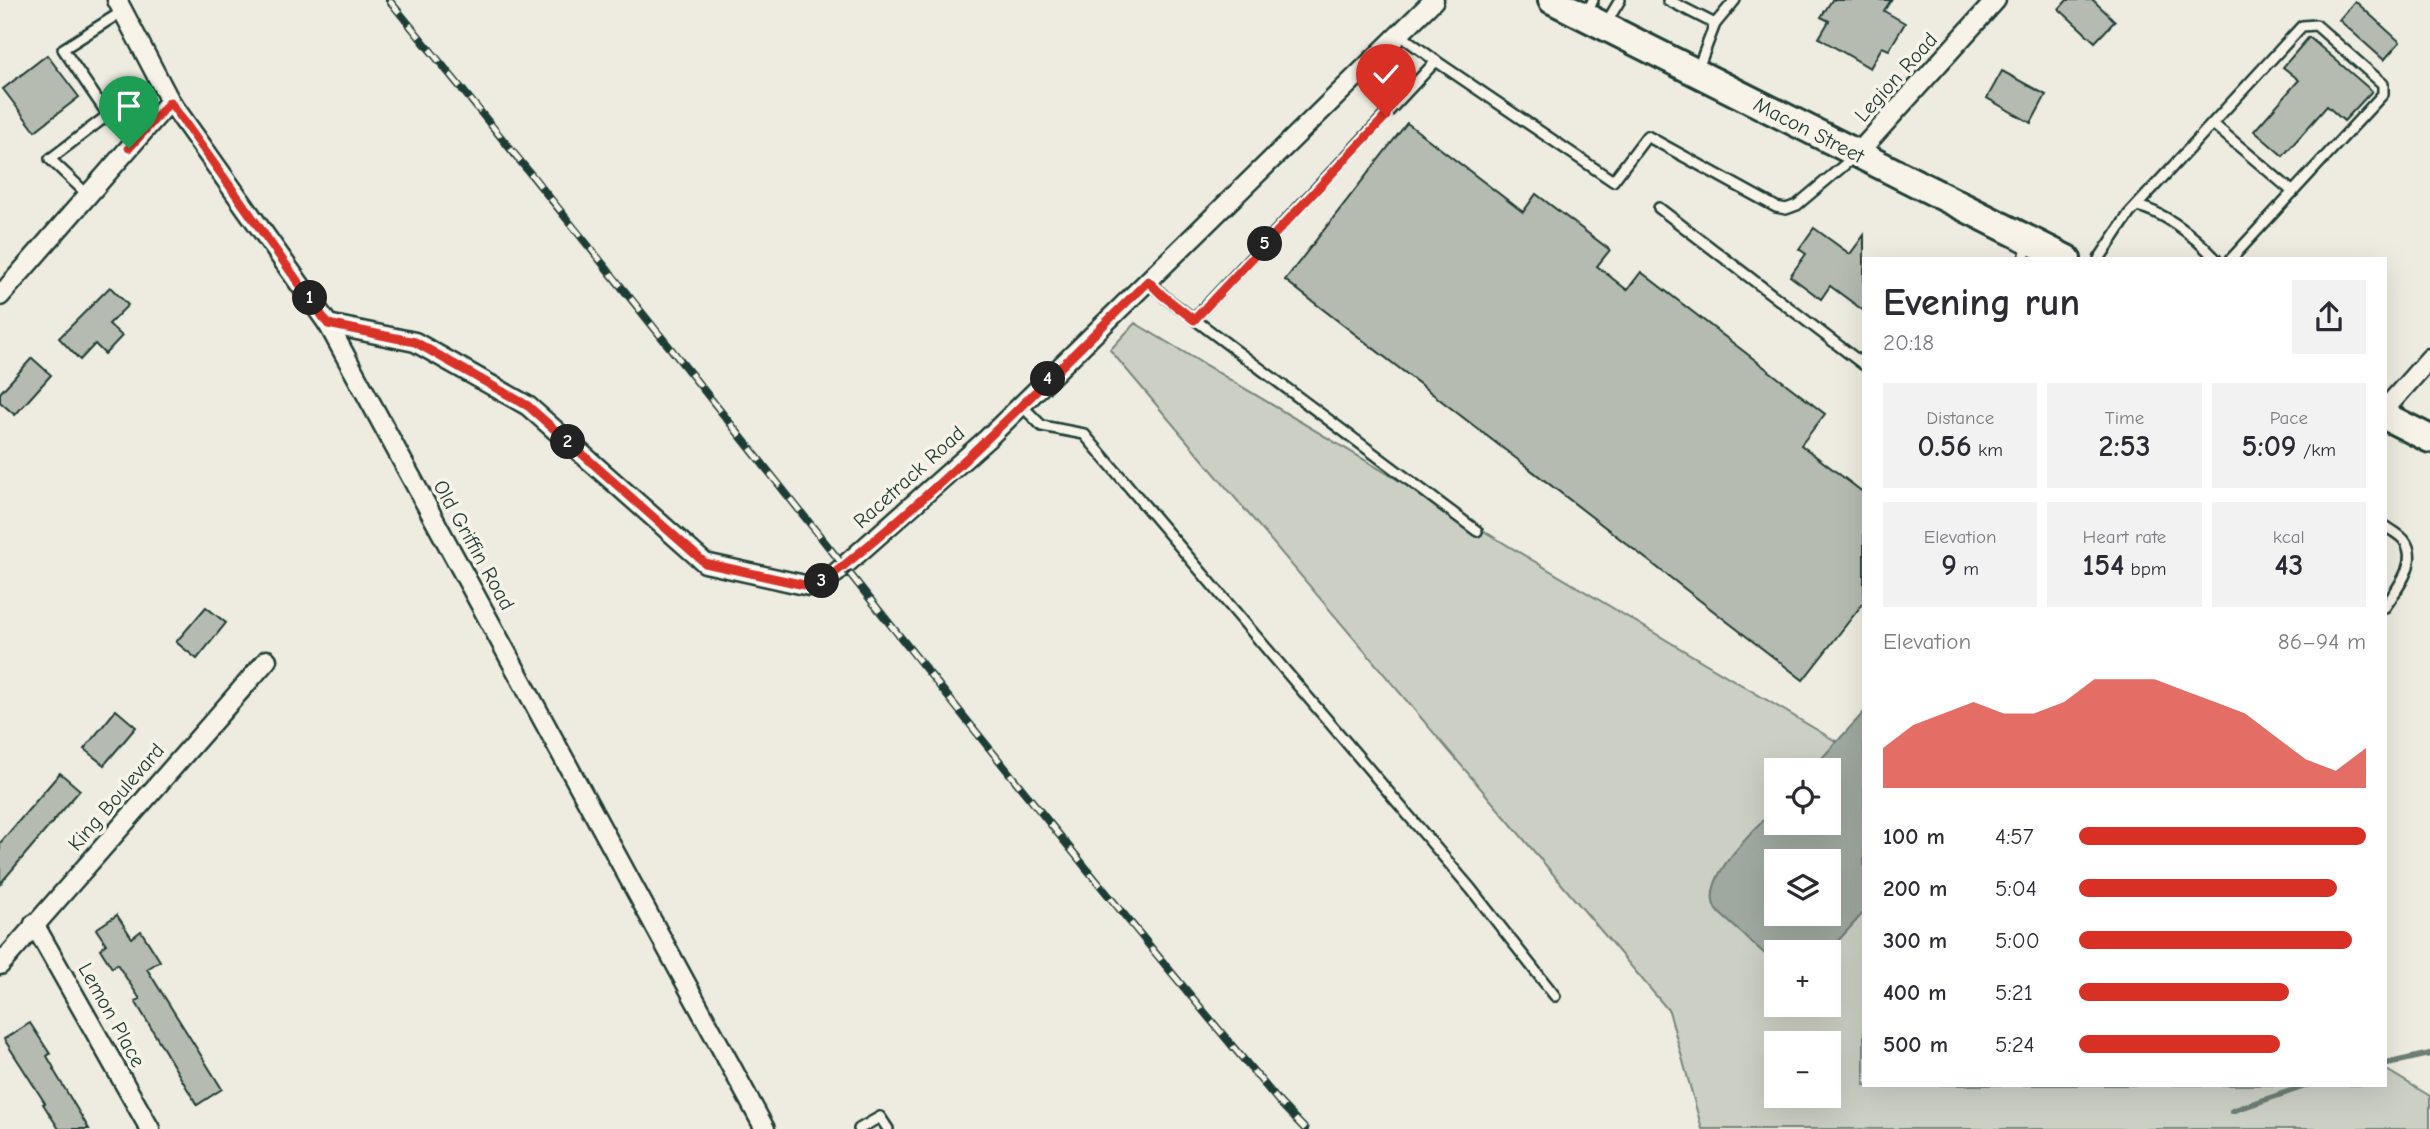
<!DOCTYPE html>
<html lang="en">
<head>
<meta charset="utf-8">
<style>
  :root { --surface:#fff; --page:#f2f2f3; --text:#2b2b33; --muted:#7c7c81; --accent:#d93025 }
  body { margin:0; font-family:"Comic Neue",sans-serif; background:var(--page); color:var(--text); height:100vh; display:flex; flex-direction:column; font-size:26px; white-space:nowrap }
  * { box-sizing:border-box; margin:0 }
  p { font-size:23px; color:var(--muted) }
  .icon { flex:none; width:38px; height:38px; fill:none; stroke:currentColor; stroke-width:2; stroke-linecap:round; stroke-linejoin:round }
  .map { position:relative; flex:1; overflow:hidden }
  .drawer { position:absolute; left:1862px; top:257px; width:525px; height:830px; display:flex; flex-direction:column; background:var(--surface); border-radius:0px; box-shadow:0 7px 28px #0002 }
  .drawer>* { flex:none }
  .fabs { position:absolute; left:1764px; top:758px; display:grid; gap:14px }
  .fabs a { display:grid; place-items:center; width:77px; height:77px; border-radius:0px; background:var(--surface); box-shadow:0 7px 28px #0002; font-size:35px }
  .pin { position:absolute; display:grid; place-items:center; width:60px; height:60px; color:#fff; margin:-72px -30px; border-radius:50% 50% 50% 0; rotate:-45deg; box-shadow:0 0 7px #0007 }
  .pin .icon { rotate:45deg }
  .km { position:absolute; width:35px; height:35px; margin:-18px; border-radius:50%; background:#222; color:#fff; font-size:19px; line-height:35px; text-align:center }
  .round { display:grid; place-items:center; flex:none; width:74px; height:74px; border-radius:0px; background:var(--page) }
  .headline { display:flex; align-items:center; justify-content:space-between; height:119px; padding:0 21px }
  h1 { font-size:38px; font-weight:600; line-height:52px }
  .figures { display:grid; grid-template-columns:repeat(3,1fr); gap:10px; height:119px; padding:7px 21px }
  .figures div { display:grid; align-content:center; border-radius:0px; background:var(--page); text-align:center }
  .figures b { font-size:30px; font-weight:600 }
  .figures small { font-size:19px; font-weight:400 }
  .figures p { font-size:19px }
  .chart { height:196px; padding:14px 21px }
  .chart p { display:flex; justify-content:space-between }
  .chart svg { width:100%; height:126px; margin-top:7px; fill:var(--accent); opacity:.7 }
  ul { padding:0 21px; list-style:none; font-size:23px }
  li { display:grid; grid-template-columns:112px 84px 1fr; align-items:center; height:52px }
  li i { height:18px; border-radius:9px; background:var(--accent) }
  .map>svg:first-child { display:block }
</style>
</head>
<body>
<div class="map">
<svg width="2430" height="1129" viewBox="0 0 2430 1129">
  <rect width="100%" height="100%" fill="#eeece1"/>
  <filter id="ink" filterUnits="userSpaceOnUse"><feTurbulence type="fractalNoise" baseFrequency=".0143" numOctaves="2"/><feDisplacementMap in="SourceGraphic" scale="14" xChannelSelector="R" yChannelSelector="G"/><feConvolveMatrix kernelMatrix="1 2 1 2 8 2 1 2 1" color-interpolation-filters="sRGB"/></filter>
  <g filter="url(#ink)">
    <!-- green -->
    <path fill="#cccfc4" stroke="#76867c" stroke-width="2" fill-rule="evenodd" d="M1135,323L1864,758V1085H2385V1069L2430,1096V1129H1702L1669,1011L1110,350ZM1776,770H1829V822H1776ZM1776,861H1829V914H1776ZM1776,952H1829V1004H1776ZM1776,1043H1829V1096H1776Z"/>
    <!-- water -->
    <path fill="#9fa99f" stroke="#6c7e74" stroke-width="2" fill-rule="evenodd" d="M1864,712V912L1828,952H1776V964L1716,910C1698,878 1756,830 1776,807V822H1829V770H1811ZM1776,861H1829V914H1776Z"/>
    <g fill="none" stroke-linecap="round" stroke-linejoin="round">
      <!-- stream -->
      <g stroke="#6c7e74" stroke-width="6">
        <polyline points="2385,1064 2430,1054"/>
        <polyline points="2232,1111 2308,1085"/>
      </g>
    </g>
    <!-- building -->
    <g fill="#b5bbb0" stroke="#1f3d34" stroke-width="2">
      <polygon points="1832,0 1891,0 1884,11 1905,23 1889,50 1882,47 1870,68 1819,38 1829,21 1821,17"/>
      <polygon points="2067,0 2093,0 2115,21 2095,42 2059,9"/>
      <polygon points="2355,1 2400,42 2384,60 2339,20"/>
      <polygon points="2309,37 2372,91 2344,121 2327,106 2283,156 2254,131 2299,80 2283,67"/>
      <polygon points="47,55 79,97 35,131 3,89"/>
      <polygon points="2002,71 2046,95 2031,123 1987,98"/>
      <polygon points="1407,123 1523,212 1536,194 1610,250 1597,266 1627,290 1641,272 1825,414 1801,445 1864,493 1864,602 1803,680 1285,280"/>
      <polygon points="1814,228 1850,254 1864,235 1864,311 1830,286 1821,299 1790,276 1806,254 1799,249"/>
      <polygon points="110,287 128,305 109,324 122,336 105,354 95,344 80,360 59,338"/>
      <polygon points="32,358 51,375 15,415 0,402 0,393"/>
      <polygon points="206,607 226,623 197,659 176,642"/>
      <polygon points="116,710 136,727 104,765 84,749"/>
      <polygon points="60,773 80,790 0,884 0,843"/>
      <polygon points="117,915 132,938 141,931 160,961 147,969 222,1089 197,1105 135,1001 140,999 117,964 112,968 100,949 106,944 96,929"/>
      <polygon points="30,1023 50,1054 47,1056 54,1068 53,1069 89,1129 59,1129 43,1104 45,1103 4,1039"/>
    </g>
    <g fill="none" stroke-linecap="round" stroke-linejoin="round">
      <!-- service casing -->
      <g stroke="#1f3d34" stroke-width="14">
        <g id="service">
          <polyline points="1668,0 1715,24"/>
          <polyline points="1586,16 1593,0"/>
          <polyline points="1605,25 1620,0"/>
          <polyline points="1399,34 1436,61"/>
          <polyline points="1697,71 1715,24 1735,0"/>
          <polyline points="2213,124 2293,192"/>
          <polyline points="88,195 50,159 108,115 63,49 123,11"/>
          <path d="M2137,206C2166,213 2195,237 2216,259"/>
          <polyline points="1659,208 1864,365"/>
          <polyline points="2024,259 2028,242"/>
          <polyline points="2099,259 2129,214 2302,26 2316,25 2383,84 2383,94 2231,259"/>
          <polyline points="1148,281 1166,298 1477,531"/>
          <polyline points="1194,319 1436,61 1613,181 1647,136 1776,207 1786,209 1797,205 1855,156"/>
          <polyline points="1021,405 1042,426 1084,434 1471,889 1555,996"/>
          <path d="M2385,526C2391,530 2400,535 2404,540C2420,561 2397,589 2385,607"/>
          <polyline points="859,1129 880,1117 888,1129"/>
        </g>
      </g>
      <!-- minor casing -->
      <g stroke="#1f3d34" stroke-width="23">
        <g id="minor">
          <polyline points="117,0 170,101 328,324 765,1129"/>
          <polyline points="1857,154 1996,0"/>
          <polyline points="0,296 170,101"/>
          <polyline points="328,324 415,342 528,406 705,563 809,586 827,579 836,573 988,438 1434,0"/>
          <polyline points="2385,409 2430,358"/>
          <polyline points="34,924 150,1129"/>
          <polyline points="0,965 267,660"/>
        </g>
      </g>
      <!-- primary casing -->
      <g stroke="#1f3d34" stroke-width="32">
        <g id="primary">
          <polyline points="1552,0 2067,259"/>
          <polyline points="2385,416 2430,439"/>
        </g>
      </g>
      <!-- service -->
      <use href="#service" stroke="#f7f3e8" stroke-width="9"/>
      <!-- minor -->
      <use href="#minor" stroke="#f7f3e8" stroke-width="18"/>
      <!-- primary -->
      <use href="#primary" stroke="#f7f3e8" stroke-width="26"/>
      <!-- rail casing -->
      <g stroke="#1f3d34" stroke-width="8">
        <path id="rail" d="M389,0C690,365 976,742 1281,1104L1305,1129"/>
      </g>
      <!-- rail -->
      <use href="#rail" stroke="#f7f3e8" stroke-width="5" stroke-dasharray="16" stroke-linecap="butt"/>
    </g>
  </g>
  <g fill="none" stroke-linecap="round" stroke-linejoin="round" filter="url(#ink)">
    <!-- route casing -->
    <g stroke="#fff" stroke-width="14">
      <path id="route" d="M129,148L170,102L328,324L415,342L528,406L705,563L809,586L827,579C942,489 1044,383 1148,281L1162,295L1194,320L1386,116"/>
    </g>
    <!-- route -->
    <use href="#route" stroke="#d93025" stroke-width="9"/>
  </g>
  <g text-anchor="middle" stroke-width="7" stroke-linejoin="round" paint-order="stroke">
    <!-- street labels -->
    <g font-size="21" fill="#1f3d34" stroke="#f7f3e8">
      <text transform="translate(1896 77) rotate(-48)" y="7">Legion Road</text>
      <text transform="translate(1809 130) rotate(27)" y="7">Macon Street</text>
      <text transform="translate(909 477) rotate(-42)" y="7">Racetrack Road</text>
      <text transform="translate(474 545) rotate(61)" y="7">Old Griffin Road</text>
      <text transform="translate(116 797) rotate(-49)" y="7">King Boulevard</text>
      <text transform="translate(112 1015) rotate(61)" y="7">Lemon Place</text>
    </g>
  </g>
</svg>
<div class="fabs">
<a><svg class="icon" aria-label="locate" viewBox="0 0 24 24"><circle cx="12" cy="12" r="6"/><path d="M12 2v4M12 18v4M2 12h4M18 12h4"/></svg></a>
<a><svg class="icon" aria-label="layers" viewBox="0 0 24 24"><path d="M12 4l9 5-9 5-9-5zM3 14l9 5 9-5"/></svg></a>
<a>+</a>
<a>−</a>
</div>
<div class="pin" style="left:129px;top:148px;background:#1e9e55"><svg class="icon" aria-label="arrive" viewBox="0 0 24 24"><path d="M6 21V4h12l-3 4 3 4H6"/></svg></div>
<div class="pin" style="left:1386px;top:116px;background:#d93025"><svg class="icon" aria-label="check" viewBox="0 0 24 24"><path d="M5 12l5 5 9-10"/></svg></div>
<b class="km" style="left:310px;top:298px">1</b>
<b class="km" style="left:568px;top:442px">2</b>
<b class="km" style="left:822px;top:581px">3</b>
<b class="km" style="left:1048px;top:379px">4</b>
<b class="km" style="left:1265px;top:244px">5</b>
<section class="drawer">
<div class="headline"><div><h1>Evening run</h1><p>20:18</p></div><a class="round"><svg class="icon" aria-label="share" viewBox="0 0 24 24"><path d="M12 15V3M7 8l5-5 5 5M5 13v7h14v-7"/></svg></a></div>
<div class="figures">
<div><p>Distance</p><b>0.56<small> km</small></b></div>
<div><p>Time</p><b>2:53</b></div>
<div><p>Pace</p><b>5:09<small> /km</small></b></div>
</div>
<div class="figures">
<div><p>Elevation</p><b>9<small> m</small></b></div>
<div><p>Heart rate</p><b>154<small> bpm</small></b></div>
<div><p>kcal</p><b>43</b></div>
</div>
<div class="chart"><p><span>Elevation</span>86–94 m</p>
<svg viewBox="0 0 160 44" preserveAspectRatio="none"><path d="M0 44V30L10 22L20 18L30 14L40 18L50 18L60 14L70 6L80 6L90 6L100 10L110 14L120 18L130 26L140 34L150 38L160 30V44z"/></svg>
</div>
<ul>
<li><b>100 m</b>4:57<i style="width:100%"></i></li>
<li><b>200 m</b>5:04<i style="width:90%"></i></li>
<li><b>300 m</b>5:00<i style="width:95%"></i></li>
<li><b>400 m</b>5:21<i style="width:73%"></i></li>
<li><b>500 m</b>5:24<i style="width:70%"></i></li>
</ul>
</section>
</div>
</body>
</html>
